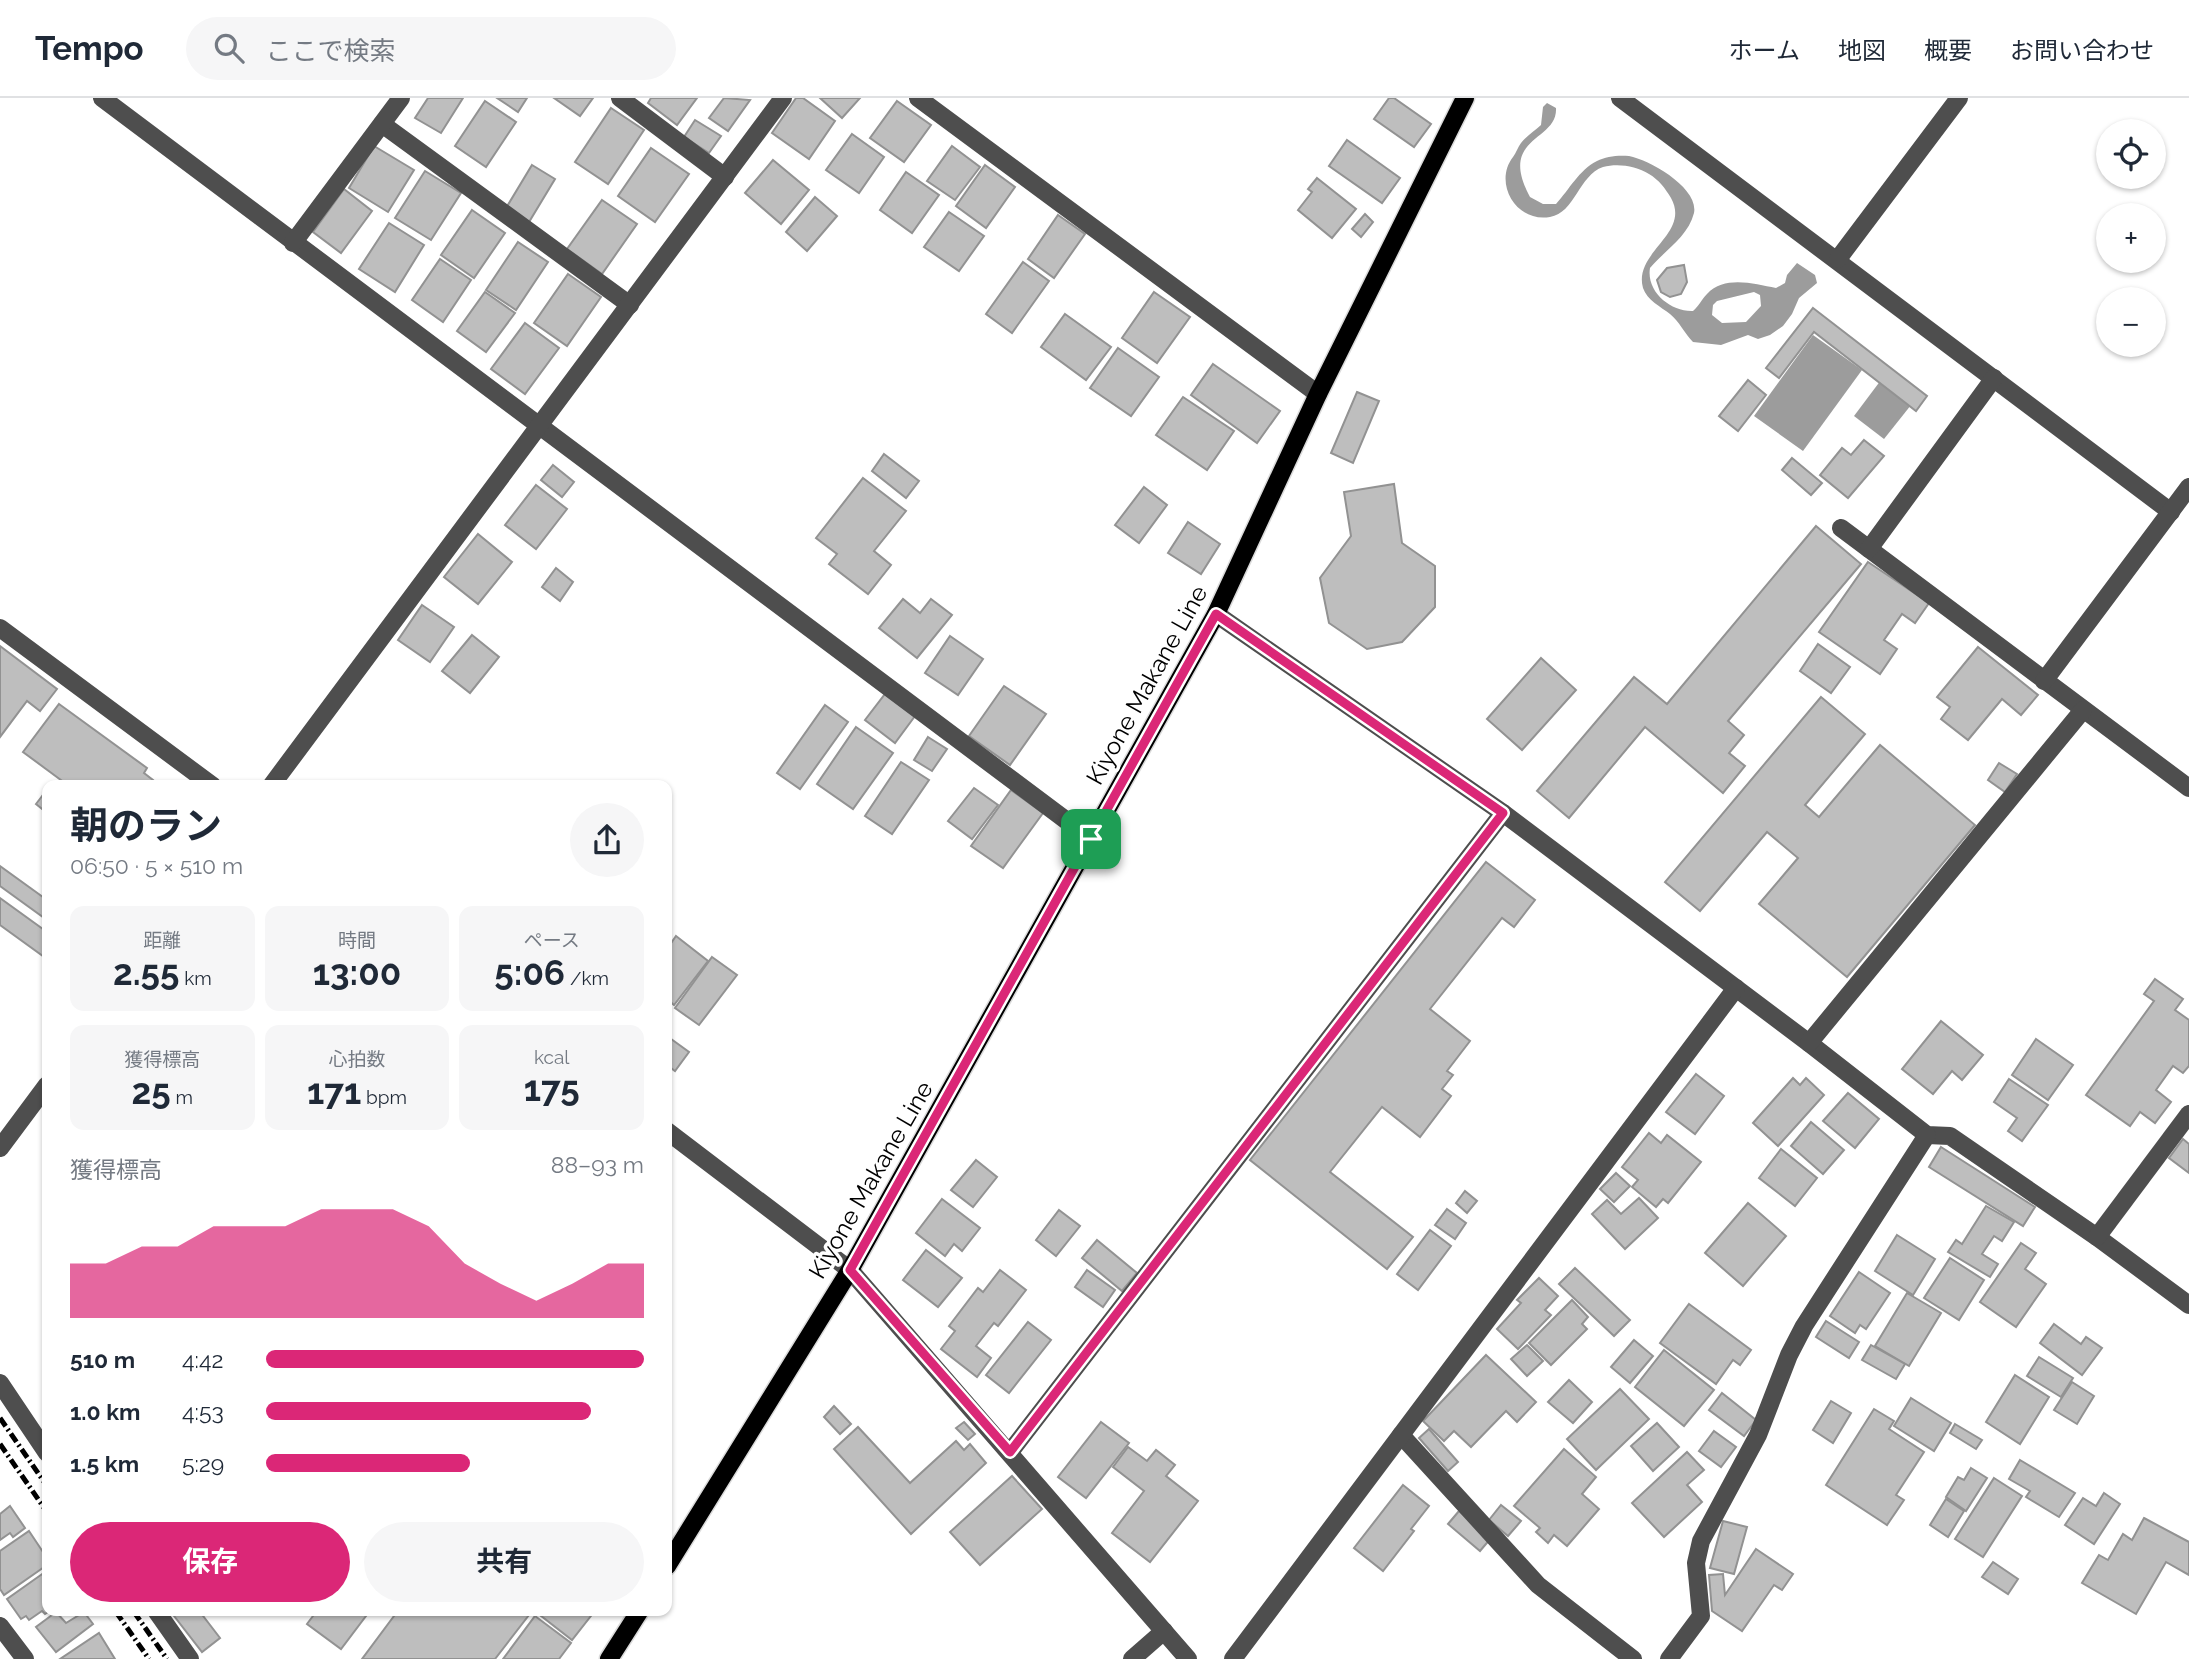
<!DOCTYPE html>
<html lang="ja">
<head>
<meta charset="utf-8">
<style>
  :root { --surface:#fff; --page:#f6f6f7; --text:#1f2937; --muted:#747a83; --line:#e0e1e3; --accent:#db2777 }
  body { margin:0; font-family:Raleway,"Noto Sans JP",sans-serif; background:var(--page); color:var(--text); height:100vh; display:flex; flex-direction:column; font-size:26px; white-space:nowrap }
  * { box-sizing:border-box; margin:0 }
  p { font-size:23px; color:var(--muted) }
  .icon { flex:none; width:38px; height:38px; fill:none; stroke:currentColor; stroke-width:2; stroke-linecap:round; stroke-linejoin:round }
  .map { position:relative; flex:1; overflow:hidden }
  .panel { position:absolute; left:42px; top:682px; width:630px; height:836px; display:flex; flex-direction:column; background:var(--surface); border-radius:14px; box-shadow:0 2px 5px #0004 }
  .panel>* { flex:none }
  .fabs { position:absolute; left:2096px; top:21px; display:grid; gap:14px }
  .fabs a { display:grid; place-items:center; width:70px; height:70px; border-radius:50%; background:var(--surface); box-shadow:0 2px 5px #0004; font-size:35px }
  .pin { position:absolute; display:grid; place-items:center; width:60px; height:60px; color:#fff; margin:-30px; border-radius:14px; box-shadow:0 4px 10px #0006 }
  .round { display:grid; place-items:center; flex:none; width:74px; height:74px; border-radius:37px; background:var(--page) }
  .summary { display:flex; align-items:center; justify-content:space-between; height:119px; padding:0 28px }
  h1 { font-size:38px; font-weight:700; line-height:52px }
  .figures { display:grid; grid-template-columns:repeat(3,1fr); gap:10px; height:119px; padding:7px 28px }
  .figures div { display:grid; align-content:center; border-radius:14px; background:var(--page); text-align:center }
  .figures b { font-size:35px; font-weight:700 }
  .figures small { font-size:19px; font-weight:400 }
  .figures p { font-size:19px }
  .chart { height:196px; padding:14px 28px }
  .chart p { display:flex; justify-content:space-between }
  .chart svg { width:100%; height:126px; margin-top:7px; fill:var(--accent); opacity:.7 }
  .action { display:flex; gap:14px; margin-top:auto; padding:14px 28px }
  .action a { flex:1; height:80px; border-radius:42px; background:var(--accent); color:#fff; font-size:28px; font-weight:700; line-height:80px; text-align:center }
  .action a+a { background:var(--page); color:var(--text) }
  ul { padding:0 28px; list-style:none; font-size:23px }
  li { display:grid; grid-template-columns:112px 84px 1fr; align-items:center; height:52px }
  li i { height:18px; border-radius:9px; background:var(--accent) }
  header { display:flex; align-items:center; gap:42px; box-sizing:border-box; height:98px; padding:0 35px; background:var(--surface); border-bottom:2px solid var(--line) }
  header strong { font-size:33px }
  nav { display:flex; gap:38px; margin-inline-start:auto; font-size:24px }
  .search { width:490px; height:63px; background:var(--page); display:flex; align-items:center; gap:18px; box-sizing:border-box; padding:0 24px; border-radius:38px; color:var(--muted); font-size:26px }
  .map>svg:first-child { display:block }
</style>
</head>
<body>
<header>
<strong>Tempo</strong>
<div class="search"><svg class="icon" aria-label="search" viewBox="0 0 24 24"><circle cx="10" cy="10" r="6"/><path d="M15 15l6 6"/></svg>ここで検索</div>
<nav><a>ホーム</a><a>地図</a><a>概要</a><a>お問い合わせ</a></nav>
</header>
<div class="map">
<svg width="2189" height="1561" viewBox="0 0 2189 1561">
  <rect width="100%" height="100%" fill="#fff"/>
  <!-- water -->
  <g fill="#9c9c9c" fill-rule="evenodd">
    <path d="M1547,5L1556,10C1558,44 1497,38 1530,99L1543,106H1556C1569,92 1579,72 1597,63C1606,58 1619,57 1629,58C1650,62 1699,90 1694,115C1688,139 1664,153 1650,170C1646,194 1671,214 1693,213C1699,208 1701,202 1707,196C1725,177 1754,186 1776,190L1785,185L1787,177L1797,165L1815,177L1817,185L1799,200L1792,216L1783,228L1770,237L1758,241L1748,237L1721,247L1693,244C1685,236 1679,223 1670,216C1661,209 1647,202 1643,190C1633,154 1691,136 1671,100C1665,90 1659,82 1649,76C1636,68 1618,65 1603,69C1579,77 1575,115 1550,119C1516,125 1493,85 1513,59C1516,55 1518,49 1521,45C1526,38 1535,33 1541,27L1543,9ZM1754,194L1760,197L1761,208L1746,224L1722,225L1712,217L1713,207L1717,203Z"/>
    <polygon points="1813,237 1862,272 1803,353 1754,318"/>
    <polygon points="1884,278 1915,302 1884,341 1854,318"/>
  </g>
  <!-- building -->
  <g fill="#bebebe" stroke="#929292" stroke-width="2">
    <polygon points="428,0 463,0 441,35 415,20"/>
    <polygon points="497,0 527,0 518,14"/>
    <polygon points="554,0 593,0 580,18"/>
    <polygon points="651,0 697,0 677,27 648,5"/>
    <polygon points="724,0 750,2 728,33 709,20"/>
    <polygon points="796,0 803,0 835,23 809,61 772,35"/>
    <polygon points="820,0 860,0 842,20"/>
    <polygon points="1389,0 1394,0 1431,26 1414,49 1374,21"/>
    <polygon points="485,3 516,24 486,69 455,48"/>
    <polygon points="897,3 931,27 904,64 870,40"/>
    <polygon points="611,10 644,32 608,86 575,64"/>
    <polygon points="695,22 721,38 709,55 684,39"/>
    <polygon points="852,36 884,59 859,95 826,72"/>
    <polygon points="1347,42 1400,80 1382,105 1329,68"/>
    <polygon points="374,48 414,72 388,114 349,90"/>
    <polygon points="952,48 980,69 955,102 927,83"/>
    <polygon points="651,50 689,76 655,124 618,98"/>
    <polygon points="773,62 809,92 781,126 745,95"/>
    <polygon points="532,67 555,81 529,124 506,110"/>
    <polygon points="985,67 1015,89 986,130 956,108"/>
    <polygon points="425,73 461,95 431,142 395,120"/>
    <polygon points="906,74 939,97 912,135 880,112"/>
    <polygon points="1317,80 1356,111 1332,140 1298,112 1312,94 1308,91"/>
    <polygon points="344,91 372,113 341,155 313,134"/>
    <polygon points="815,99 837,118 807,153 786,134"/>
    <polygon points="602,102 637,126 602,176 567,151"/>
    <polygon points="472,112 505,135 474,180 441,157"/>
    <polygon points="949,114 984,138 959,173 924,149"/>
    <polygon points="1365,116 1373,124 1361,139 1352,131"/>
    <polygon points="1058,117 1085,136 1054,180 1028,161"/>
    <polygon points="389,125 424,147 395,194 359,171"/>
    <polygon points="518,144 548,164 516,212 486,192"/>
    <polygon points="440,161 471,182 443,224 412,202"/>
    <polygon points="1023,164 1049,183 1012,235 986,216"/>
    <polygon points="1684,167 1687,184 1681,196 1670,199 1661,194 1657,182 1667,170"/>
    <polygon points="568,176 601,199 567,248 534,225"/>
    <polygon points="485,194 515,215 486,254 457,233"/>
    <polygon points="1154,194 1190,219 1157,265 1122,240"/>
    <polygon points="1813,210 1927,298 1916,313 1814,234 1779,280 1766,270"/>
    <polygon points="1065,216 1111,249 1086,282 1041,249"/>
    <polygon points="525,225 559,250 525,296 491,271"/>
    <polygon points="1118,250 1159,279 1131,318 1090,290"/>
    <polygon points="1213,266 1280,313 1257,345 1191,297"/>
    <polygon points="1748,282 1766,297 1738,333 1719,318"/>
    <polygon points="1357,294 1379,303 1353,365 1331,355"/>
    <polygon points="1183,299 1234,333 1207,372 1156,337"/>
    <polygon points="1864,342 1884,358 1848,400 1820,377 1842,350 1851,357"/>
    <polygon points="884,356 919,383 906,400 872,373"/>
    <polygon points="1792,360 1822,385 1811,397 1782,372"/>
    <polygon points="553,367 574,384 562,399 541,382"/>
    <polygon points="863,380 906,413 874,453 891,467 868,496 829,466 837,456 816,440"/>
    <polygon points="1394,386 1402,445 1435,468 1435,509 1402,544 1367,551 1329,525 1320,480 1351,438 1344,394"/>
    <polygon points="536,387 567,411 536,451 505,427"/>
    <polygon points="1144,389 1167,407 1139,445 1115,427"/>
    <polygon points="1188,424 1220,446 1201,476 1168,455"/>
    <polygon points="1816,428 1861,466 1728,623 1744,637 1729,655 1745,668 1723,695 1645,629 1569,720 1537,693 1634,579 1667,606"/>
    <polygon points="478,436 512,464 478,506 444,479"/>
    <polygon points="1868,464 1929,505 1915,525 1902,516 1884,542 1897,551 1880,576 1819,534"/>
    <polygon points="556,470 573,484 560,503 542,489"/>
    <polygon points="931,501 952,517 917,560 879,530 903,501 920,515"/>
    <polygon points="422,507 454,529 430,564 398,542"/>
    <polygon points="472,537 499,559 470,595 442,573"/>
    <polygon points="950,538 983,561 958,597 925,575"/>
    <polygon points="1818,546 1850,569 1831,595 1800,573"/>
    <polygon points="0,548 57,591 40,613 27,603 0,639"/>
    <polygon points="1978,549 2038,597 2021,617 2002,601 1968,642 1941,621 1950,609 1937,599"/>
    <polygon points="1541,560 1576,592 1522,652 1487,621"/>
    <polygon points="1004,588 1046,616 1010,667 969,638"/>
    <polygon points="885,596 915,618 895,645 865,622"/>
    <polygon points="1821,599 1865,636 1805,707 1819,719 1880,647 1975,727 1847,879 1759,806 1798,760 1767,734 1700,813 1665,784"/>
    <polygon points="59,606 147,670 144,675 153,682 149,688 69,688 23,654"/>
    <polygon points="825,607 848,624 800,691 777,675"/>
    <polygon points="856,629 893,655 853,711 817,686"/>
    <polygon points="928,639 947,651 932,673 914,662"/>
    <polygon points="901,664 929,682 892,736 865,718"/>
    <polygon points="1999,665 2017,676 2005,694 1988,682"/>
    <polygon points="974,690 998,707 972,741 948,723"/>
    <polygon points="1011,692 1043,715 1003,770 971,748"/>
    <polygon points="46,693 47,693 47,715 36,706"/>
    <polygon points="1486,764 1535,802 1514,829 1502,820 1430,911 1470,943 1447,973 1453,977 1442,991 1451,998 1420,1039 1382,1009 1330,1074 1413,1139 1387,1171 1250,1062"/>
    <polygon points="0,768 47,802 47,822 0,788"/>
    <polygon points="0,800 47,834 47,861 0,827"/>
    <polygon points="676,838 708,863 674,907 667,901 667,851"/>
    <polygon points="712,859 737,877 699,927 675,910"/>
    <polygon points="2155,881 2183,901 2175,912 2189,922 2189,968 2183,975 2173,968 2156,992 2171,1004 2155,1025 2140,1014 2130,1028 2086,997 2154,903 2144,896"/>
    <polygon points="1941,923 1983,957 1962,982 1952,973 1933,996 1902,971"/>
    <polygon points="667,938 689,954 675,973 667,967"/>
    <polygon points="2036,941 2073,967 2048,1002 2012,977"/>
    <polygon points="1696,976 1724,998 1695,1036 1666,1014"/>
    <polygon points="1793,980 1800,987 1806,980 1824,997 1778,1048 1753,1025"/>
    <polygon points="2009,981 2048,1007 2022,1043 2008,1033 2017,1020 1994,1004"/>
    <polygon points="1848,995 1879,1021 1855,1050 1823,1023"/>
    <polygon points="1811,1024 1844,1052 1823,1076 1791,1048"/>
    <polygon points="1649,1035 1661,1045 1667,1037 1701,1064 1668,1105 1663,1101 1656,1109 1632,1089 1638,1082 1622,1069"/>
    <polygon points="2183,1041 2189,1046 2189,1075 2169,1060"/>
    <polygon points="1941,1049 2035,1109 2023,1128 1929,1069"/>
    <polygon points="1781,1051 1817,1080 1795,1108 1759,1080"/>
    <polygon points="976,1062 997,1079 973,1109 951,1092"/>
    <polygon points="1616,1075 1630,1088 1614,1104 1600,1091"/>
    <polygon points="1465,1093 1477,1103 1467,1115 1456,1105"/>
    <polygon points="1639,1100 1658,1120 1625,1151 1592,1116 1607,1102 1621,1116"/>
    <polygon points="942,1101 980,1130 962,1153 954,1146 945,1158 916,1135"/>
    <polygon points="1748,1105 1786,1138 1743,1188 1705,1155"/>
    <polygon points="1986,1108 2014,1124 2002,1143 1994,1138 1982,1156 1998,1166 1990,1179 1948,1154 1956,1142 1962,1146"/>
    <polygon points="1447,1111 1466,1125 1455,1141 1435,1127"/>
    <polygon points="1059,1112 1080,1128 1056,1158 1036,1142"/>
    <polygon points="1430,1132 1451,1148 1418,1192 1397,1176"/>
    <polygon points="1897,1137 1935,1161 1913,1197 1875,1173"/>
    <polygon points="1097,1142 1137,1175 1122,1193 1082,1160"/>
    <polygon points="2021,1145 2036,1155 2025,1171 2046,1186 2016,1229 1980,1204"/>
    <polygon points="926,1152 962,1180 938,1209 903,1182"/>
    <polygon points="1950,1160 1984,1182 1959,1222 1924,1200"/>
    <polygon points="1575,1170 1630,1222 1614,1238 1559,1186"/>
    <polygon points="1000,1172 1026,1192 998,1228 994,1225 976,1248 991,1260 977,1279 941,1251 955,1233 949,1228 978,1190 983,1194"/>
    <polygon points="1087,1172 1115,1192 1103,1209 1075,1189"/>
    <polygon points="1859,1174 1890,1195 1866,1231 1860,1227 1855,1235 1830,1218"/>
    <polygon points="1539,1180 1558,1198 1545,1212 1551,1217 1518,1251 1497,1231 1521,1205 1517,1202"/>
    <polygon points="1907,1195 1941,1215 1909,1268 1875,1248"/>
    <polygon points="1572,1202 1588,1219 1582,1226 1587,1231 1551,1267 1529,1245"/>
    <polygon points="1689,1206 1751,1252 1740,1267 1733,1262 1716,1286 1660,1245"/>
    <polygon points="1826,1223 1859,1244 1849,1260 1816,1239"/>
    <polygon points="1028,1224 1051,1242 1009,1295 986,1277"/>
    <polygon points="2054,1226 2081,1246 2086,1239 2102,1250 2082,1277 2040,1245"/>
    <polygon points="1634,1242 1653,1258 1630,1285 1611,1269"/>
    <polygon points="1527,1247 1543,1263 1527,1278 1511,1261"/>
    <polygon points="1871,1247 1905,1266 1896,1281 1862,1262"/>
    <polygon points="1664,1252 1714,1292 1684,1328 1635,1289"/>
    <polygon points="1486,1257 1536,1304 1517,1324 1506,1313 1471,1349 1454,1333 1444,1343 1423,1323"/>
    <polygon points="2039,1259 2073,1280 2061,1299 2027,1278"/>
    <polygon points="2015,1277 2049,1299 2020,1346 1986,1324"/>
    <polygon points="1569,1282 1592,1304 1573,1325 1548,1304"/>
    <polygon points="2072,1284 2094,1298 2077,1326 2054,1312"/>
    <polygon points="1620,1291 1649,1321 1596,1372 1567,1341"/>
    <polygon points="1722,1295 1756,1322 1744,1338 1709,1312"/>
    <polygon points="1911,1300 1951,1325 1934,1353 1894,1328"/>
    <polygon points="1831,1303 1851,1315 1833,1345 1813,1332"/>
    <polygon points="834,1308 851,1326 840,1336 824,1319"/>
    <polygon points="1874,1311 1894,1323 1889,1331 1924,1354 1896,1397 1904,1402 1887,1427 1826,1387"/>
    <polygon points="964,1324 975,1336 968,1342 956,1330"/>
    <polygon points="1101,1324 1129,1345 1086,1400 1058,1379"/>
    <polygon points="1657,1325 1679,1349 1653,1373 1631,1348"/>
    <polygon points="1955,1326 1982,1342 1976,1351 1950,1335"/>
    <polygon points="858,1329 910,1385 956,1343 964,1352 970,1346 986,1365 911,1436 834,1351"/>
    <polygon points="1429,1331 1458,1364 1448,1373 1419,1340"/>
    <polygon points="1714,1333 1736,1349 1721,1369 1699,1353"/>
    <polygon points="1128,1349 1147,1363 1156,1352 1175,1367 1166,1378 1198,1403 1150,1464 1112,1435 1144,1393 1113,1369"/>
    <polygon points="1564,1351 1596,1379 1582,1396 1599,1411 1567,1448 1554,1437 1548,1445 1536,1434 1540,1430 1514,1408"/>
    <polygon points="1687,1354 1704,1372 1687,1387 1702,1404 1664,1439 1632,1405"/>
    <polygon points="2020,1362 2075,1395 2059,1419 2026,1399 2030,1393 2009,1381"/>
    <polygon points="1971,1370 1987,1380 1966,1413 1946,1399 1958,1379 1964,1382"/>
    <polygon points="1012,1378 1042,1411 980,1467 950,1434"/>
    <polygon points="1994,1380 2022,1398 1983,1459 1955,1441"/>
    <polygon points="1403,1387 1429,1408 1411,1431 1414,1433 1383,1473 1354,1450"/>
    <polygon points="2104,1395 2120,1406 2094,1446 2065,1427 2083,1400 2096,1408"/>
    <polygon points="1946,1401 1964,1413 1948,1439 1930,1427"/>
    <polygon points="1501,1407 1521,1423 1508,1438 1489,1422"/>
    <polygon points="10,1408 25,1430 13,1439 10,1435 0,1442 0,1416"/>
    <polygon points="1459,1413 1491,1440 1480,1453 1448,1426"/>
    <polygon points="2144,1420 2189,1444 2189,1477 2166,1464 2136,1516 2082,1485 2099,1457 2108,1462 2123,1436 2132,1442"/>
    <polygon points="1723,1423 1747,1429 1734,1476 1710,1470"/>
    <polygon points="29,1433 47,1460 47,1467 4,1497 0,1491 0,1453"/>
    <polygon points="1756,1451 1793,1476 1782,1492 1774,1487 1742,1533 1712,1513 1709,1477 1723,1476 1725,1497"/>
    <polygon points="1993,1464 2018,1481 2008,1496 1982,1479"/>
    <polygon points="45,1474 48,1514 45,1516 42,1513 29,1522 26,1518 21,1521 7,1501"/>
    <polygon points="56,1514 66,1525 84,1514 93,1526 56,1554 36,1529"/>
    <polygon points="171,1514 200,1514 220,1540 202,1554"/>
    <polygon points="316,1514 369,1514 341,1551 307,1526"/>
    <polygon points="397,1514 525,1514 529,1517 495,1561 362,1561"/>
    <polygon points="536,1514 594,1514 572,1542"/>
    <polygon points="535,1518 571,1545 559,1561 503,1561"/>
    <polygon points="99,1535 115,1561 60,1561"/>
  </g>
  <g fill="none" stroke-linecap="round" stroke-linejoin="round">
    <!-- major casing -->
    <g stroke="#dbdbdb" stroke-width="21">
      <g id="major">
        <polyline points="667,1468 850,1172 1216,516 1318,296 1465,0"/>
        <polyline points="609,1561 639,1514"/>
      </g>
    </g>
    <!-- minor -->
    <g stroke="#4e4e4e" stroke-width="18">
      <polyline points="102,0 1091,741"/>
      <polyline points="620,0 725,79"/>
      <polyline points="918,0 1318,296"/>
      <polyline points="1620,0 2171,414"/>
      <polyline points="382,26 630,207"/>
      <polyline points="293,145 401,0"/>
      <polyline points="1838,161 1959,0"/>
      <polyline points="1841,430 2189,690"/>
      <polyline points="1869,451 1994,280"/>
      <polyline points="1216,516 1503,715 1809,945 1927,1037 1950,1038 2097,1139 2189,1207"/>
      <polyline points="0,530 213,688"/>
      <polyline points="2044,583 2189,389"/>
      <polyline points="271,688 783,0"/>
      <polyline points="1809,945 2083,612"/>
      <polyline points="667,1033 850,1172 1188,1561"/>
      <polyline points="0,1050 47,987"/>
      <polyline points="2097,1139 2189,1016"/>
      <polyline points="0,1285 47,1355"/>
      <polyline points="1401,1337 1538,1487 1633,1561"/>
      <polyline points="1010,1354 1503,715"/>
      <polyline points="157,1514 190,1561"/>
      <polyline points="0,1528 25,1561"/>
      <polyline points="1132,1561 1164,1533"/>
      <polyline points="1233,1561 1736,890"/>
      <polyline points="1669,1561 1701,1518 1696,1465 1701,1443 1758,1337 1789,1257 1804,1228 1927,1037"/>
    </g>
    <!-- major -->
    <use href="#major" stroke="#000" stroke-width="18"/>
    <!-- rail -->
    <g stroke="#000" stroke-width="5" stroke-dasharray="10 3.5 2 3.5" stroke-linecap="butt">
      <polyline points="0,1320 47,1388"/>
      <polyline points="0,1346 47,1414"/>
      <polyline points="116,1514 149,1561"/>
      <polyline points="134,1514 167,1561"/>
    </g>
  </g>
  <g fill="none" stroke-linecap="round" stroke-linejoin="round">
    <!-- route casing -->
    <g stroke="#fff" stroke-width="14">
      <polygon id="route" points="1216,516 1503,715 1010,1354 850,1172"/>
    </g>
    <!-- route -->
    <use href="#route" stroke="#db2777" stroke-width="9"/>
  </g>
  <g text-anchor="middle" stroke-width="7" stroke-linejoin="round" paint-order="stroke">
    <!-- street labels -->
    <g font-size="24" fill="#000" stroke="#fff">
      <text transform="translate(1147 587) rotate(-61)" y="8">Kiyone Makane Line</text>
      <text transform="translate(871 1082) rotate(-60)" y="8">Kiyone Makane Line</text>
    </g>
  </g>
</svg>
<div class="fabs">
<a><svg class="icon" aria-label="locate" viewBox="0 0 24 24"><circle cx="12" cy="12" r="6"/><path d="M12 2v4M12 18v4M2 12h4M18 12h4"/></svg></a>
<a>+</a>
<a>−</a>
</div>
<div class="pin" style="left:1091px;top:741px;background:#1e9e55"><svg class="icon" aria-label="arrive" viewBox="0 0 24 24"><path d="M6 21V4h12l-3 4 3 4H6"/></svg></div>
<section class="panel">
<div class="summary"><div><h1>朝のラン</h1><p>06:50 · 5 × 510 m</p></div><a class="round"><svg class="icon" aria-label="share" viewBox="0 0 24 24"><path d="M12 15V3M7 8l5-5 5 5M5 13v7h14v-7"/></svg></a></div>
<div class="figures">
<div><p>距離</p><b>2.55<small> km</small></b></div>
<div><p>時間</p><b>13:00</b></div>
<div><p>ペース</p><b>5:06<small> /km</small></b></div>
</div>
<div class="figures">
<div><p>獲得標高</p><b>25<small> m</small></b></div>
<div><p>心拍数</p><b>171<small> bpm</small></b></div>
<div><p>kcal</p><b>175</b></div>
</div>
<div class="chart"><p><span>獲得標高</span>88–93 m</p>
<svg viewBox="0 0 160 44" preserveAspectRatio="none"><path d="M0 44V25L10 25L20 19L30 19L40 12L50 12L60 12L70 6L80 6L90 6L100 12L110 25L120 32L130 38L140 32L150 25L160 25V44z"/></svg>
</div>
<ul>
<li><b>510 m</b>4:42<i style="width:100%"></i></li>
<li><b>1.0 km</b>4:53<i style="width:86%"></i></li>
<li><b>1.5 km</b>5:29<i style="width:54%"></i></li>
</ul>
<div class="action"><a>保存</a><a>共有</a></div>
</section>
</div>
</body>
</html>
